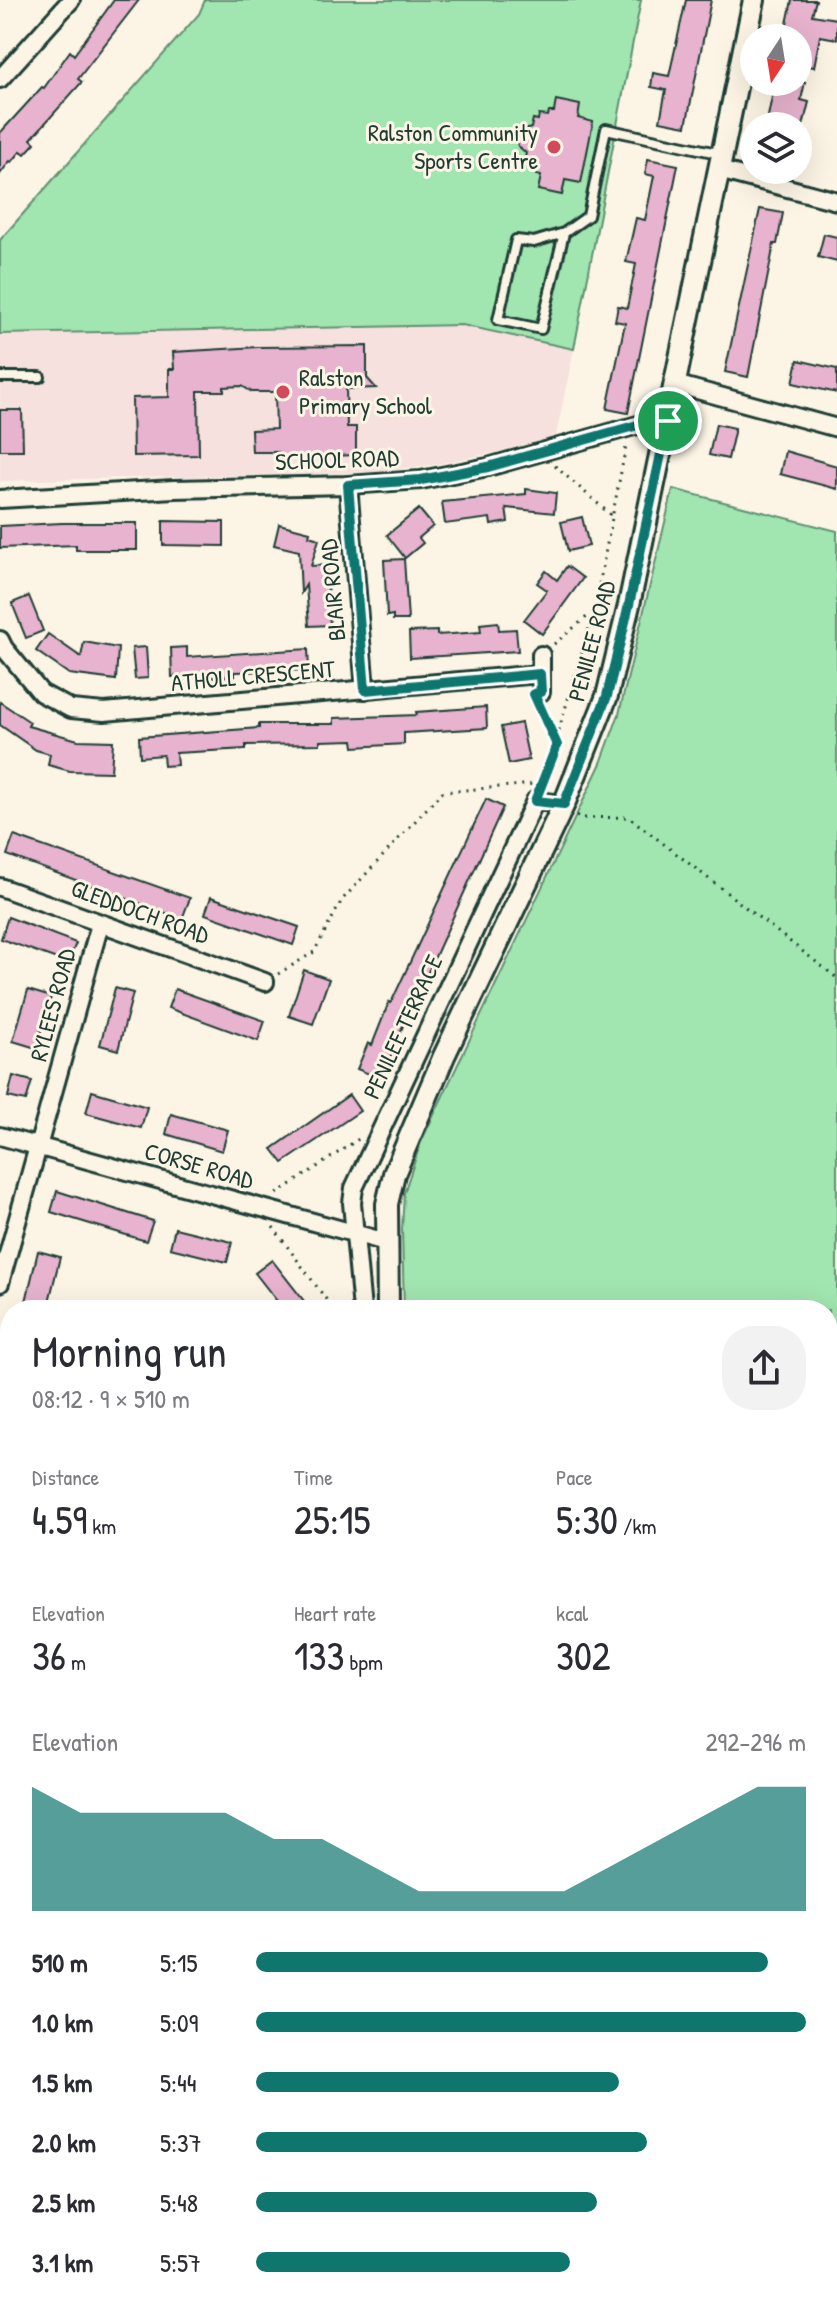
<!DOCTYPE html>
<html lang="en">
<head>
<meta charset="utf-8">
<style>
  :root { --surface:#fff; --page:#f2f2f3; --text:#2b2b33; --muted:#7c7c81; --accent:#0f766e }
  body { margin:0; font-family:"Patrick Hand",sans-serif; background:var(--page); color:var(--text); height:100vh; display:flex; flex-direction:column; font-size:30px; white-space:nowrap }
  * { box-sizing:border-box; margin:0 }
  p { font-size:26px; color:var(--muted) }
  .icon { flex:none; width:44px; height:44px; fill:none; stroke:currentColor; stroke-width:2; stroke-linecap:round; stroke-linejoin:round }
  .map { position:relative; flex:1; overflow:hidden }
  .details { position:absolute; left:0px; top:1300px; width:838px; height:1008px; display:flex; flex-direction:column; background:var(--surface); border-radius:32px 32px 0 0; box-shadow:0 8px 32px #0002 }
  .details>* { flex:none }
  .needle { width:52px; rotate:192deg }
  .buttons { position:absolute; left:740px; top:24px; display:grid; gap:16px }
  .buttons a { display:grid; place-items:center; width:72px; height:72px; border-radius:50%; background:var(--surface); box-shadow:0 8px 32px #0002; font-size:40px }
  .pin { position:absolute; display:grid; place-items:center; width:68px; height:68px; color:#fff; margin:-34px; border:4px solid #fff; border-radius:50%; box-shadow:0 2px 8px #0007 }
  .round { display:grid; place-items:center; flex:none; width:84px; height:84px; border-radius:32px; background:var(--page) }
  .headline { display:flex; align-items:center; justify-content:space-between; height:136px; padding:0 32px }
  h1 { font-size:44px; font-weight:600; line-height:60px }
  .stats { display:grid; grid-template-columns:repeat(3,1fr); gap:12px; height:136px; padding:8px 32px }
  .stats div { display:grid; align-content:center }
  .stats b { font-size:40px; font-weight:600 }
  .stats small { font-size:22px; font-weight:400 }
  .stats p { font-size:22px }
  .chart { height:224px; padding:16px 32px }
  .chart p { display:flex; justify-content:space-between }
  .chart svg { width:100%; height:144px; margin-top:8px; fill:var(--accent); opacity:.7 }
  ul { padding:0 32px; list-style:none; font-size:26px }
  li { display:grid; grid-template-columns:128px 96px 1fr; align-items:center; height:60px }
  li i { height:20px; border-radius:10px; background:var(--accent) }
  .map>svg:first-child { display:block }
</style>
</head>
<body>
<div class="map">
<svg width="837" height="2308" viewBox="0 0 837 2308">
  <rect width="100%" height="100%" fill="#fcf5e5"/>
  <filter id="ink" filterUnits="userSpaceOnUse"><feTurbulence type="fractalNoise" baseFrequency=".0125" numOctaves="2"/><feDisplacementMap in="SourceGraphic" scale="16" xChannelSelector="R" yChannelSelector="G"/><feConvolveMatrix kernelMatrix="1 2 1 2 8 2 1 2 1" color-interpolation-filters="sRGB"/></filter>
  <g filter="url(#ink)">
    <!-- built -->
    <g fill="#f6e1de">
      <polygon points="462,325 574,349 556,436 497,452 438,464 376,472 0,481 0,334"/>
      <polygon points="0,2218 10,2221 10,2298 273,2298 308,2308 0,2308"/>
    </g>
    <!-- green -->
    <g fill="#a1e5b0" stroke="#609172" stroke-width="2">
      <polygon points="205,0 641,0 574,349 462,325 0,334 0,240 199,14"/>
      <polygon points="673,489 837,531 837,2101 828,2100 828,1310 404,1310 402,1229 404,1193 421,1142 601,763 619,714"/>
      <polygon points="0,1612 10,1615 10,1683 0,1722"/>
    </g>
    <!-- building -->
    <g fill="#e7b3ce" stroke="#1f3d34" stroke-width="2">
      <polygon points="114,0 139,0 78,79 82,82 31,139 35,143 25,154 21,151 12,162 10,161 0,174 0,133 42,87 44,88 70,51 74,55"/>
      <polygon points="686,0 711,0 686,126 660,121 666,90 651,87 653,73 669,76"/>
      <polygon points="792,0 816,0 812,15 837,19 837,39 820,36 814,67 798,64 798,38 784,38"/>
      <polygon points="775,82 805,82 801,100 809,102 803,126 766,126"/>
      <polygon points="556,100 580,105 578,118 593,122 581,183 565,180 562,195 538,190 541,176 536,175 537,170 528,169 530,163 524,162 526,153 518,146 516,139 519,132 531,128 533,119 538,120 539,115 548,116 549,112 554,112"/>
      <polygon points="648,159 678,165 628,413 607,409 625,323 615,321 618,306 627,308 636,264 626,262 636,218 645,220 654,176 645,174"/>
      <polygon points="760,209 783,213 777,244 774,244 748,377 725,372"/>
      <polygon points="824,234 837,237 837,262 818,257"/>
      <polygon points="367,346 367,378 376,388 346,389 347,427 356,427 356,455 280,458 279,452 252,452 251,430 276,429 275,392 252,392 242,386 224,387 224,391 198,391 199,455 133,456 132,398 169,397 169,369 174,369 173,352 258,347"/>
      <polygon points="798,360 837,369 837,393 793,383"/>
      <polygon points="0,410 22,410 23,450 0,450"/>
      <polygon points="716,424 735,428 728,459 709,455"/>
      <polygon points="785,451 837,466 837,489 780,474"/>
      <polygon points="526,489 556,493 554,513 506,508 508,522 491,525 490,518 445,524 442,502 526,494"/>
      <polygon points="419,509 433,526 419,538 423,543 405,558 387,535"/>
      <polygon points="582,517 589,546 568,551 561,522"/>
      <polygon points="163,521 224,522 224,546 163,545"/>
      <polygon points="62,523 137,523 137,550 76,550 76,545 0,548 0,526"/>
      <polygon points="279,524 310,532 309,536 319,539 311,566 326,565 330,625 309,626 306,585 301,593 299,551 274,545"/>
      <polygon points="404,559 408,620 393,620 393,615 387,616 384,560"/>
      <polygon points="567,566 583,578 542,634 524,620 547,590 537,583 546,571 557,580"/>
      <polygon points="29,596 43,631 26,638 12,603"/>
      <polygon points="498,622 499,630 516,629 518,651 410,658 409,632 437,631 437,635 481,632 480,624"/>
      <polygon points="48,634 81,657 84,642 118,648 116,680 69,674 36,651"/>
      <polygon points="146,647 148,678 135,679 132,648"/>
      <polygon points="187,647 187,657 308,649 309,670 234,672 234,676 178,679 178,676 172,677 171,648"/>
      <polygon points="0,702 30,722 28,726 78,740 113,741 111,772 70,771 48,765 50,754 36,750 0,725"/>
      <polygon points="486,707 487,728 404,733 404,744 354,747 353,740 320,741 320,744 246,745 246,749 176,753 177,765 164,766 163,755 140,757 139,737 259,728 259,724 334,724 334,718 417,715 416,712"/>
      <polygon points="521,723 529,760 509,764 501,727"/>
      <polygon points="486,799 503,807 420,990 418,989 387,1065 380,1062 374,1076 357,1069 368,1043 372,1045 389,1002 391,1003"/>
      <polygon points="14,836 190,898 182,919 7,855"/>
      <polygon points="211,897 299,927 293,945 205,914"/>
      <polygon points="8,917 76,943 68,963 1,939"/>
      <polygon points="304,970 329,979 313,1024 289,1016"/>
      <polygon points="115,988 133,993 118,1050 100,1045"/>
      <polygon points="175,989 265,1021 258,1041 168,1008"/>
      <polygon points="28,990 51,997 36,1048 13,1041"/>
      <polygon points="13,1076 32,1081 26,1101 8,1097"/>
      <polygon points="92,1091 147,1107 141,1128 86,1113"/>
      <polygon points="349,1095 360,1111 283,1163 272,1149"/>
      <polygon points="171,1114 228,1130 222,1151 166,1134"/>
      <polygon points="57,1191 153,1221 146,1241 51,1212"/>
      <polygon points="175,1228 232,1242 227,1262 170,1248"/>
      <polygon points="38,1251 60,1257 47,1310 24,1310"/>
      <polygon points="272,1260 311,1310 284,1310 255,1273"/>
    </g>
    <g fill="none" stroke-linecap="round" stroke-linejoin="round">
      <!-- service casing -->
      <g stroke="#1f3d34" stroke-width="14">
        <g id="service">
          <polyline points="564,233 534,242 516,240 498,320 541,329 564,233 588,216 606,129 722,154"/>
          <polyline points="0,377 40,377"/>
          <polyline points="219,2308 241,2304 261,2308"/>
        </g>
      </g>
      <!-- minor casing -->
      <g stroke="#1f3d34" stroke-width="22">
        <g id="minor">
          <polyline points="0,79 71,0"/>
          <polyline points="719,170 837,201"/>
          <polyline points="675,384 837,428"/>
          <polyline points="348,485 365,690"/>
          <polyline points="0,499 174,489 348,485 421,480 488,467 659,419 668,421"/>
          <polyline points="0,640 4,648 41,693 71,709 104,712 540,674"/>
          <polyline points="541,655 541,692"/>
          <polyline points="0,887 265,982"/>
          <polyline points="0,1136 386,1242"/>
          <polyline points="0,1283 100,924"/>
          <polyline points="362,1310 352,1203 354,1188 535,801 564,804"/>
          <polyline points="0,1378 10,1382"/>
          <polyline points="0,1963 10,1961"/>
        </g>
      </g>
      <!-- tertiary casing -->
      <g stroke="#1f3d34" stroke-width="26">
        <polyline id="tertiary" points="388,1310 387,1204 394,1174 444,1056 564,804 607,696 629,605 754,0"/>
      </g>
      <!-- path -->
      <g stroke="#1f3d34" stroke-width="3" stroke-dasharray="2 6" stroke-linecap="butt">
        <polyline points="555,466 612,516"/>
        <polyline points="554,644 594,611"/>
        <polyline points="539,706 557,745"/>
        <polyline points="543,784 594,611 626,446"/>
        <polyline points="577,815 581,818 629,817 837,978"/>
        <polyline points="278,974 314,952 342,900 442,792 534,784"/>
        <polyline points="277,1194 360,1138"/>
        <polyline points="273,1227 334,1310"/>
        <polyline points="0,1608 10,1611"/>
        <polyline points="0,1753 10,1718"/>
      </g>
      <!-- service -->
      <use href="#service" stroke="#fcf5e5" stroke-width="8"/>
      <!-- minor -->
      <use href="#minor" stroke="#fcf5e5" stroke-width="16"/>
      <!-- tertiary -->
      <use href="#tertiary" stroke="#fcf5e5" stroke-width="20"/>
      <!-- rail -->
      <g stroke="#1f3d34" stroke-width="5" stroke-dasharray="12 6" stroke-linecap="butt">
        <polyline points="0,2168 10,2171"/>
        <polyline points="0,2184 10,2187"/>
        <polyline points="426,2298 471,2308"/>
        <polyline points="470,2298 519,2308"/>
        <polyline points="550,2298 602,2308"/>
      </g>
      <!-- tertiary-bridge casing -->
      <g stroke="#1f3d34" stroke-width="26" stroke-linecap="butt">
        <polyline id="tertiary-bridge" points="437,2298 439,2308"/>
      </g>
      <!-- tertiary-bridge -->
      <use href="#tertiary-bridge" stroke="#fcf5e5" stroke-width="20"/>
    </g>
  </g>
  <g fill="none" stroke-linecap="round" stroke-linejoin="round" filter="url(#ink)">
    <!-- route casing -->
    <g stroke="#fff" stroke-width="16">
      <polygon id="route" points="659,419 668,421 629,605 607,696 564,804 535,801 557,745 534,694 541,692 540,674 365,690 348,485 421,480 488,467"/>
    </g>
    <!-- route -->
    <use href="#route" stroke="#0f766e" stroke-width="10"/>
  </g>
  <!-- markers -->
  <g fill="#d1495b" stroke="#fcf5e5" stroke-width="3">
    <circle cx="554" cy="147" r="8"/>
    <circle cx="283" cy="392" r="8"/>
  </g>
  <g text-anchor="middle" stroke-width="6" stroke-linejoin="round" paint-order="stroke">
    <!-- poi labels -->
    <g font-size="24" fill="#1f3d34" stroke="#fcf5e5" text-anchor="end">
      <text x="538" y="141">Ralston Community<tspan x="538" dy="28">Sports Centre</tspan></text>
      <text x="299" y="386" text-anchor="start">Ralston<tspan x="299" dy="28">Primary School</tspan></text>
    </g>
    <!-- street labels -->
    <g font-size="24" fill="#1f3d34" stroke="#fcf5e5">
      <text transform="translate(337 460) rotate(-2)" y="8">SCHOOL ROAD</text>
      <text transform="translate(333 590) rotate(-95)" y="8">BLAIR ROAD</text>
      <text transform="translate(592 641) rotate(-75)" y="8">PENILEE ROAD</text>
      <text transform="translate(253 676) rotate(-5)" y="8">ATHOLL CRESCENT</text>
      <text transform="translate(140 912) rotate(20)" y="8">GLEDDOCH ROAD</text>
      <text transform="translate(53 1005) rotate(-75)" y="8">RYLEES ROAD</text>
      <text transform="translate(403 1027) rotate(-65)" y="8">PENILEE TERRACE</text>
      <text transform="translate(199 1166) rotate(16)" y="8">CORSE ROAD</text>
    </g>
  </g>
</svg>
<div class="buttons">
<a><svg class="needle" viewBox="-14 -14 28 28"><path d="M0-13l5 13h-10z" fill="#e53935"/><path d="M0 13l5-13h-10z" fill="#7c7c81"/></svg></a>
<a><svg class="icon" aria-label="layers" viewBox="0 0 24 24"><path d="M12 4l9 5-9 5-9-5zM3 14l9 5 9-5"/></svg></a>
</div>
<div class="pin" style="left:668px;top:421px;background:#1e9e55"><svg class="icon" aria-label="arrive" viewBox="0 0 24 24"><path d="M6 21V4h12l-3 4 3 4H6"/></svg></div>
<section class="details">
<div class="headline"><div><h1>Morning run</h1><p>08:12 · 9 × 510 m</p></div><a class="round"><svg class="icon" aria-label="share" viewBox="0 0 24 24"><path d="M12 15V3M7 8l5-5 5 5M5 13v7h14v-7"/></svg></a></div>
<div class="stats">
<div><p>Distance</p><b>4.59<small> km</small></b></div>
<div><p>Time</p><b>25:15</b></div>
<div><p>Pace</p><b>5:30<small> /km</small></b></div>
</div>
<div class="stats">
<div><p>Elevation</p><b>36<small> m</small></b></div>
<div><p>Heart rate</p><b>133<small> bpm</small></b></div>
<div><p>kcal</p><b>302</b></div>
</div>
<div class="chart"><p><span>Elevation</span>292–296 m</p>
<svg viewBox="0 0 160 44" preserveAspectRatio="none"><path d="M0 44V6L10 14L20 14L30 14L40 14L50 22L60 22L70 30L80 38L90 38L100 38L110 38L120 30L130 22L140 14L150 6L160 6V44z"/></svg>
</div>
<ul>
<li><b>510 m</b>5:15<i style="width:93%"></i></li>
<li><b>1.0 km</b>5:09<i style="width:100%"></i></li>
<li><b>1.5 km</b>5:44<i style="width:66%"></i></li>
<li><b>2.0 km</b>5:37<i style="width:71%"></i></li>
<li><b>2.5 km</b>5:48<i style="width:62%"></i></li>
<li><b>3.1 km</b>5:57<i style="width:57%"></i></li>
</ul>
</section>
</div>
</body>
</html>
